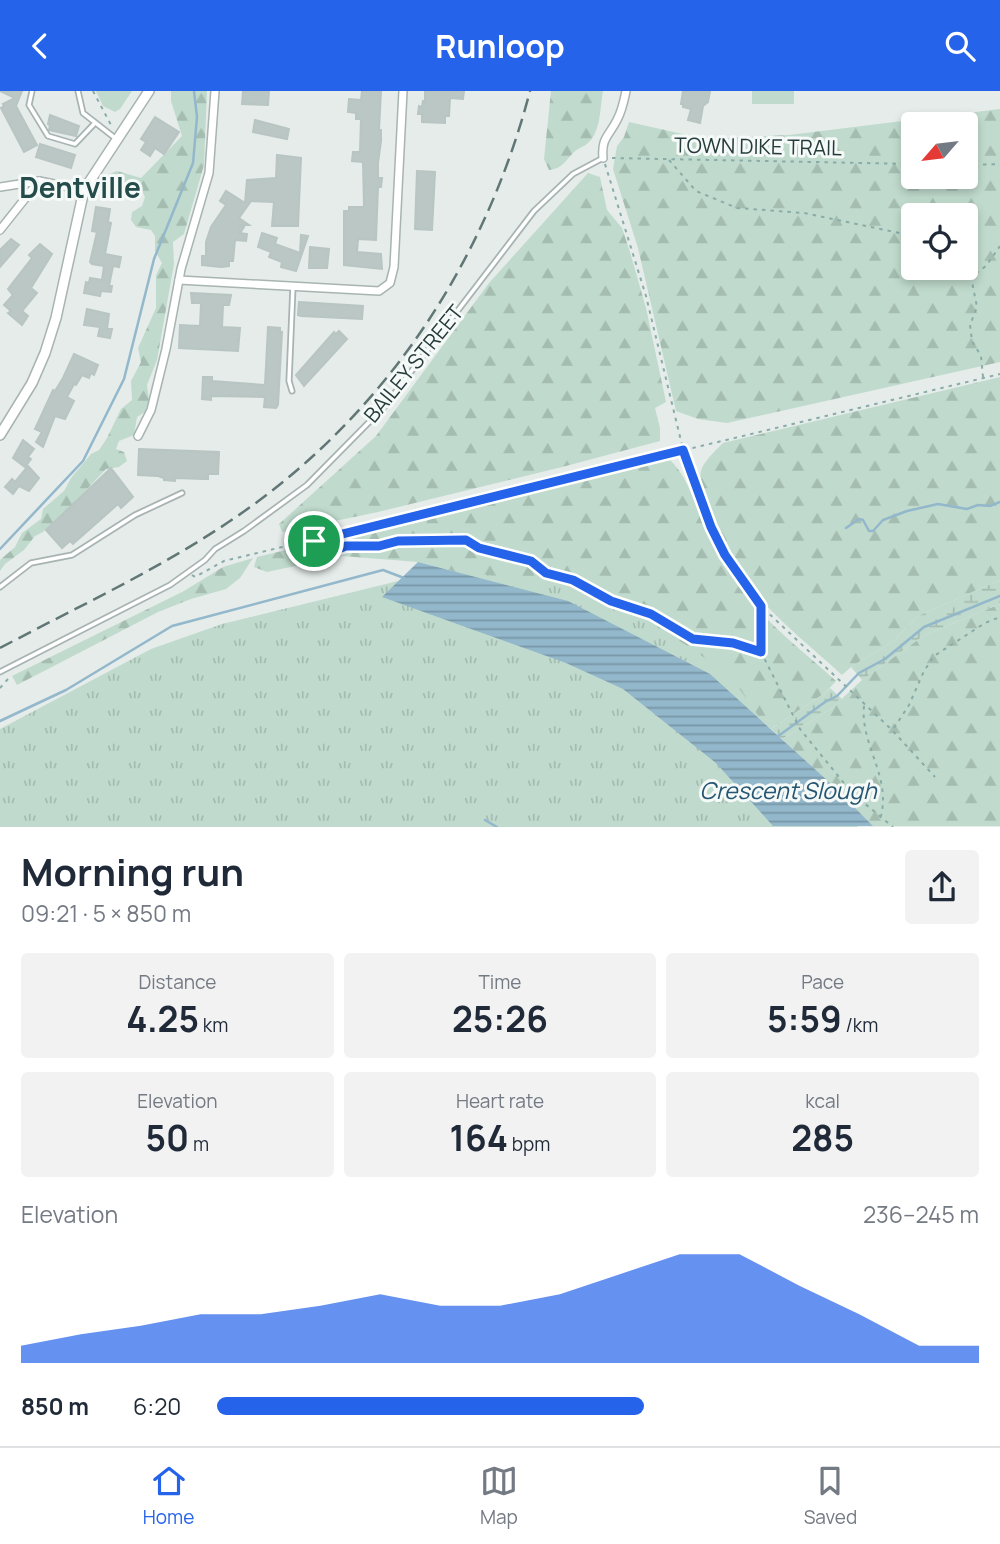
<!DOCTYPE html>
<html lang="en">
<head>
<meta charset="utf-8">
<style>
  :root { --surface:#fff; --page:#f2f2f3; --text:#1f2937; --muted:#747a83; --line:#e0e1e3; --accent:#2563eb }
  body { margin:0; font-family:Manrope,sans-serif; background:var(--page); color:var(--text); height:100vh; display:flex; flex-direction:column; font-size:26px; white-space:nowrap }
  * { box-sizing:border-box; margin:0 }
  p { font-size:23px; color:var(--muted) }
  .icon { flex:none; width:38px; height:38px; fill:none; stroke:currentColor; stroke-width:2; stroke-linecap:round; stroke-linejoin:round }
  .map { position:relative; height:736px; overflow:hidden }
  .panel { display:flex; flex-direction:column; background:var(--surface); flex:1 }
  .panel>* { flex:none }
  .needle { width:46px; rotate:242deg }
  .tools { position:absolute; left:901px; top:21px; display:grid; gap:14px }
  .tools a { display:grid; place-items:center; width:77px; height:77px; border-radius:7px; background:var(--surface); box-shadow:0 4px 10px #0003; font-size:35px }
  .pin { position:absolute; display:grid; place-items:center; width:60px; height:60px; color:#fff; margin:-30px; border:4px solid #fff; border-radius:50%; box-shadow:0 2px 7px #0007 }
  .round { display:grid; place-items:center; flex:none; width:74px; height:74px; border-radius:7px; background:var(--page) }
  .head { display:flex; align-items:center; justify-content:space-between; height:119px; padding:0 21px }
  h1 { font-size:38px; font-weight:700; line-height:52px }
  .figures { display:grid; grid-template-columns:repeat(3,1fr); gap:10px; height:119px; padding:7px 21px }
  .figures div { display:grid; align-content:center; border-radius:7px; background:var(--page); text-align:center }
  .figures b { font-size:35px; font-weight:700 }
  .figures small { font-size:19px; font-weight:400 }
  .figures p { font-size:19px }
  .chart { height:196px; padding:14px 21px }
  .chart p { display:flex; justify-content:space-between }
  .chart svg { width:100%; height:126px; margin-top:7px; fill:var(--accent); opacity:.7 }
  ul { padding:0 21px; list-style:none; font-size:23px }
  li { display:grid; grid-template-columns:112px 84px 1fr; align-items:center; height:52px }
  li i { height:18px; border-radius:9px; background:var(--accent) }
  header { display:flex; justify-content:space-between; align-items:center; height:91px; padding:0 21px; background:var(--accent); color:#fff; font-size:32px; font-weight:700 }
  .tab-bar { display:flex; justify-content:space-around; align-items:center; height:98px; border-top:2px solid var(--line); background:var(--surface); font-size:19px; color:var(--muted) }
  .tab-bar a { display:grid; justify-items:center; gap:4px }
  .tab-bar .active { color:var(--accent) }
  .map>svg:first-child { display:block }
</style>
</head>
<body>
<header><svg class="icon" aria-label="back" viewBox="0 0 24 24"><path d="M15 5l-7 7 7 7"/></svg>Runloop<svg class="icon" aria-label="search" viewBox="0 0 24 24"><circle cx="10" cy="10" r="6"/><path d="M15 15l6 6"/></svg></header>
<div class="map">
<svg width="1000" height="736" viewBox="0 0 1000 736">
  <defs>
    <pattern id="forest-firs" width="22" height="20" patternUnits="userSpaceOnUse" patternTransform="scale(1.75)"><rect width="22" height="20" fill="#c0dbcd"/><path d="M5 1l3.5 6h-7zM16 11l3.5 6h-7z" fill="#a5bdb1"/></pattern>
    <pattern id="wetland-marsh" width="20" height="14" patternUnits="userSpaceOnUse" patternTransform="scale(1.75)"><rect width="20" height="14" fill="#c0dbcd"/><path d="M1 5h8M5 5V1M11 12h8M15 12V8" fill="none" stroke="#a5bdb1"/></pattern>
    <pattern id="park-tufts" width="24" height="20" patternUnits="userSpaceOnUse" patternTransform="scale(1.75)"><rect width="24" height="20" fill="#c0dbcd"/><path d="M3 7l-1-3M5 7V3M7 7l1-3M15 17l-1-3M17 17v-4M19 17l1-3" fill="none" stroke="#a5bdb1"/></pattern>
    <pattern id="water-rules" width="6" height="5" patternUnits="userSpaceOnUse" patternTransform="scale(1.75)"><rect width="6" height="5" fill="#93b7cb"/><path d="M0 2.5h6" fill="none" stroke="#7896a6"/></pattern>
  </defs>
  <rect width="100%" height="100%" fill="#e5ecea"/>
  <!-- forest -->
  <g fill="url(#forest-firs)" fill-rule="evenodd">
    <polygon points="171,0 207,0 204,74 184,143 173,151 174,173 157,269 147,294 149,309 145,321 137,326 134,344 119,350 116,358 124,361 127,370 119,376 106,378 75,411 43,441 35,445 24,459 5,473 0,480 0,469 15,456 22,442 41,428 43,418 64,400 71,387 91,363 99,359 107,347 121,318 132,309 131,290 141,271 138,257 156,217 156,184 162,172 155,160 155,145 151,139 136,136 131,129 132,121 142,115 145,106 141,98 115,106 107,106 102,97 107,84 117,80 141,87 182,45 171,10"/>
    <path d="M551,0H603C600,16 601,41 588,52C584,56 578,57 574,61C566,69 562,78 549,79L544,68Z"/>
    <path d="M1000,18V271L727,332L698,328L676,320L638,157L613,78L617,55L624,46L629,31L705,48L789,44ZM914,33H966V86H914ZM914,124H966V177H914Z"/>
    <polygon points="588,82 600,86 607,119 622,137 630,161 646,217 666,311 655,317 660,337 660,350 562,376 378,421 282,441 279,433 376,345 489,192"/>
    <path d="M1000,286V489L918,525L894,550L851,576L842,584C816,560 787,537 763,511C744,491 690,403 702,377C706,368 717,358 723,352Z"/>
    <path d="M668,367C688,385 693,409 703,432C711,450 721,467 731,484C757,526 800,557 836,590L825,602L771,638L710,583L568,510L418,471L342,465L267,481L254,476L257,466Z"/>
    <polygon points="253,467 240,487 226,498 191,508 158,521 17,594 12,585 184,500 223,476"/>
    <polygon points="1000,513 1000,735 873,735 782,648 832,617 862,589 923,545"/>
  </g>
  <!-- wetland -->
  <g fill="url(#wetland-marsh)">
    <polygon points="1000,489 1000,513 923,545 862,589 851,576 894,550 918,525"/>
    <polygon points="830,597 842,608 832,617 782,648 771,638 825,602"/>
  </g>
  <!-- park -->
  <g fill="url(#park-tufts)">
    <polygon points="96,0 132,0 120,18 115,21 103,15"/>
    <polygon points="443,479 525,488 566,496 634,523 691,557 732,587 779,655 858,736 0,736 0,638 151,558 222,533"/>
  </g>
  <!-- pitch -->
  <rect fill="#c0dbcd" x="752" y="0" width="42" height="13"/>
  <!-- water -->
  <polygon fill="url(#water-rules)" points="418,471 568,510 710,583 829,691 873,735 773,735 716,672 623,598 566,572 382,506"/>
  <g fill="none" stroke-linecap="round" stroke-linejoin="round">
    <!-- stream -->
    <g stroke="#93b7cb" stroke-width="2.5">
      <polyline points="846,437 859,428 863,429 869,440 873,440 883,429 907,420 938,413 967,418 978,414 990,415 1000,411"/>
      <polyline points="0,458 83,370 124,288 154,168 193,72 197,26 194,0"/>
      <polyline points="0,630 66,599 172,535 383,479 404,487"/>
      <polyline points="777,646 825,611 837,605 859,582 885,568 924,536 1000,505"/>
      <polyline points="485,729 497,736"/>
    </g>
  </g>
  <!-- building -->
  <g fill="#bac7c4" stroke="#b8c5c2" stroke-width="2">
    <polygon points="0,0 22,0 16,15 37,54 24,61 1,17 4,15 3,13 15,7"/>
    <polygon points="243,0 269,0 268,14 242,13"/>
    <polygon points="362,0 381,0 379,39 381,39 381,50 378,72 378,87 382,87 381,96 378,96 376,149 358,148 357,161 381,163 382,178 344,174 344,120 349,120 349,116 364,116 363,71 352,70 353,61 360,61 361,28 356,28 356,22 348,21 349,8 361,9"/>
    <polygon points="425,0 464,0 463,8 450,7 449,25 445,25 445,32 422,31 422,23 418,23 419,15 422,16 423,10 425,11"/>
    <polygon points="683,0 710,0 708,11 703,15 700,32 688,29 691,18 683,16 683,13 681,13"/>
    <polygon points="50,24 79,35 76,45 49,39 50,34 48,33"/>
    <polygon points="155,26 179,41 164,63 155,57 150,65 141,59 146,51 141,48"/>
    <polygon points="255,29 289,38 287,48 253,41"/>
    <polygon points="40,53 75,64 71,77 36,66"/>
    <polygon points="277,64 301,67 298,135 272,135 274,111 251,110 239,127 249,134 238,134 244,136 240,142 247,143 246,150 235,149 233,170 229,170 229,175 221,176 202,174 202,165 206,165 206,151 211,136 226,114 220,110 226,100 245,112 247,89 276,87"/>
    <polygon points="417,80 435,81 432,139 415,138"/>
    <polygon points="96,116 110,118 108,131 111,132 105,163 121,166 119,176 113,175 109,195 112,195 111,201 101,200 100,205 84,202 86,191 89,192 90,187 102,189 104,175 92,173 90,171 97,141 92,140"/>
    <polygon points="262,142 277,147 275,153 300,162 301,144 308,145 296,180 281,176 282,171 269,166 271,161 258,156"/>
    <polygon points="11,148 19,154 0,176 0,159"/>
    <polygon points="40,153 52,163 31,197 37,202 22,220 28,225 22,234 8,222 11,220 4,214 13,204 8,198 32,167 29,164"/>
    <polygon points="310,156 329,158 327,177 309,177"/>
    <polygon points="191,202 231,204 229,214 223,214 222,236 240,237 238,260 179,257 180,234 200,235 201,212 192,212"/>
    <polygon points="299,211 363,215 362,228 301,225 298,224"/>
    <polygon points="87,218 109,223 107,238 112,238 110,247 98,245 100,236 84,234"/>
    <polygon points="268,236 280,237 280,241 282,241 278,314 276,317 264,316 265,306 211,305 211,309 202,308 203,286 212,286 212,290 265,294"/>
    <polygon points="339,240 347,248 304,295 296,284 334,241 336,243"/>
    <polygon points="74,263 98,274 94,284 91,282 89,287 82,284 76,294 74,293 67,306 74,310 65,328 55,325 43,356 36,351 42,341 35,338 53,299 55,300 63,287"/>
    <polygon points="23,349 34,358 28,366 31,368 25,376 13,367"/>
    <polygon points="139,358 219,361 218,383 208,383 208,388 204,388 175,387 175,390 164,389 164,387 158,385 138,384"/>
    <polygon points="28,375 39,387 29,400 19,395 13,403 5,396 12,388 15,391"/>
    <polygon points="111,377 133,406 121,417 118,413 73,453 70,450 62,457 46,439"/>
  </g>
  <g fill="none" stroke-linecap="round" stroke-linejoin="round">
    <!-- service casing -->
    <g stroke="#a8b4b2" stroke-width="7">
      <g id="service">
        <polyline points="32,0 29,14 48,45 75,53 95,32"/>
        <polyline points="78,0 83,22 115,47"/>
        <polyline points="292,300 289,290 293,195"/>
        <polyline points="0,496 31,472 72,464 135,424 182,402"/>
        <polyline points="0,581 170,494 205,469 215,458 244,440 307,394 384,316 534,120 573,83 603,67"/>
      </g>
    </g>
    <!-- minor casing -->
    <g stroke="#a8b4b2" stroke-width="10">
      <g id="minor">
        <path d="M603,67C601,47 609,45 617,29C622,20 624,10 626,0"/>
        <polyline points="0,96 39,90 84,99"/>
        <polyline points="0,139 39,90"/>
        <polyline points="179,189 379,200 390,192 394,176 403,0"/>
        <polyline points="138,345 151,319 166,258 181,178 209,82 215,0"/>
      </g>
    </g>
    <!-- tertiary casing -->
    <g stroke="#a8b4b2" stroke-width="12">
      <polyline id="tertiary" points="0,344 32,292 45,262 56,227 84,99 149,0"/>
    </g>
    <!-- path -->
    <g stroke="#89aca8" stroke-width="2" stroke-dasharray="3.5 5" stroke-linecap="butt">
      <polyline points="93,0 111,34"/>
      <polyline points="612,67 914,73"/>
      <polyline points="669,69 696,100 737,117 804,122 914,145"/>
      <polyline points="605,73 646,205 682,354 700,410 725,464 761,515 892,639 935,686"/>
      <polyline points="966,74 1000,73"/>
      <polyline points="963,177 970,185"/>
      <polyline points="983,286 981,265 972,250 970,234 977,216 971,186 986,175 1000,155"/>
      <polyline points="314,450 318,456 338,458 346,455 378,455 398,450 466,449 479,457 531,470 546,482 573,489 611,510 651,523 693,548 733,552 761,561 800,638 852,702 893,736"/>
      <polyline points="192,484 195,486 224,470 1000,283"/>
      <polyline points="761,560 761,516"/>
      <polyline points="0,597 8,588"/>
      <path d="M864,615C860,653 891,685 881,725"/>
      <polyline points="894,637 909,614 924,580 934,565 985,532 1000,526"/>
    </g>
    <!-- service -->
    <use href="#service" stroke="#fff" stroke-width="3.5"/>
    <!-- minor -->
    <use href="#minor" stroke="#fff" stroke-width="7"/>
    <!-- tertiary -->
    <use href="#tertiary" stroke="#fff" stroke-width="9"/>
    <!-- rail -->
    <path stroke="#617776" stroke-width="2.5" stroke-dasharray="14 7" stroke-linecap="butt" d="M0,557C79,515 162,477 236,426C384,325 485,172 530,0"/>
  </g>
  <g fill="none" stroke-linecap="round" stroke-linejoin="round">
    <!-- route casing -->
    <g stroke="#fff" stroke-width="14">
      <polygon id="route" points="683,359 711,436 725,464 761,515 761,561 733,552 693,548 651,523 611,510 573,489 546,482 531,470 479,457 466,449 398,450 379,455 346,455 338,458 318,456 314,450"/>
    </g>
    <!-- route -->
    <use href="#route" stroke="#2563eb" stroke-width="9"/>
  </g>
  <g text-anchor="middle" stroke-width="6" stroke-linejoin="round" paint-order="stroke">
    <!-- street labels -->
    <g font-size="21" fill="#263c3b" stroke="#f5f9f8">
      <text transform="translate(758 56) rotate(1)" y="7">TOWN DIKE TRAIL</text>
      <text transform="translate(414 273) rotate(-51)" y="7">BAILEY STREET</text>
    </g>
    <!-- water labels -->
    <g font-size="23" font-style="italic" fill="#265672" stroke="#f5f9f8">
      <text x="788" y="708">Crescent Slough</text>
    </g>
    <!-- district labels -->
    <g font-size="28" font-weight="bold" fill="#244c4b" stroke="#f5f9f8">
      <text x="80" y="107">Dentville</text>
    </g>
  </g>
</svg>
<div class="tools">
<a><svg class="needle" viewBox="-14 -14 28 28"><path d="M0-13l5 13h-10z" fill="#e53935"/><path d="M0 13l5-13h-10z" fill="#747a83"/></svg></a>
<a><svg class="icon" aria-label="locate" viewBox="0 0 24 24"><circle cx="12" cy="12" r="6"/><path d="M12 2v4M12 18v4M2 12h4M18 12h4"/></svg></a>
</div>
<div class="pin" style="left:314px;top:450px;background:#1e9e55"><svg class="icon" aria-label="arrive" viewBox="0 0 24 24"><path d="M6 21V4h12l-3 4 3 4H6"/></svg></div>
</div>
<section class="panel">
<div class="head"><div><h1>Morning run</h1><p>09:21 · 5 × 850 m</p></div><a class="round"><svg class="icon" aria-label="share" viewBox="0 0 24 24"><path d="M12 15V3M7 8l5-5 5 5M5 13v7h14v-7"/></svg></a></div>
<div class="figures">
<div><p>Distance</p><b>4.25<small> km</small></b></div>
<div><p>Time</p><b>25:26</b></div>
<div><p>Pace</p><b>5:59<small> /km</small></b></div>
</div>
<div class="figures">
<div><p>Elevation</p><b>50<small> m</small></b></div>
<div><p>Heart rate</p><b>164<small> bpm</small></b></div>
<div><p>kcal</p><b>285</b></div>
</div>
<div class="chart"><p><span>Elevation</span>236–245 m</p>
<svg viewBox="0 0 160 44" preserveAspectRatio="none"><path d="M0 44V38L10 34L20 31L30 27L40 27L50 24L60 20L70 24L80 24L90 20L100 13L110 6L120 6L130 17L140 27L150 38L160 38V44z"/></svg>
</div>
<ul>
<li><b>850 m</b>6:20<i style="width:56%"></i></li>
</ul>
</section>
<nav class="tab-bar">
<a class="active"><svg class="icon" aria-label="home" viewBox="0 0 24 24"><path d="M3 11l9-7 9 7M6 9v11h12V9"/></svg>Home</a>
<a><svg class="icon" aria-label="map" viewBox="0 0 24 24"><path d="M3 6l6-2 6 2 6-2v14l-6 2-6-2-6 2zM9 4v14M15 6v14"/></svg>Map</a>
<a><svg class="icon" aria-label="saved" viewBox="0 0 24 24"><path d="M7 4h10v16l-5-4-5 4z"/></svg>Saved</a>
</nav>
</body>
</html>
